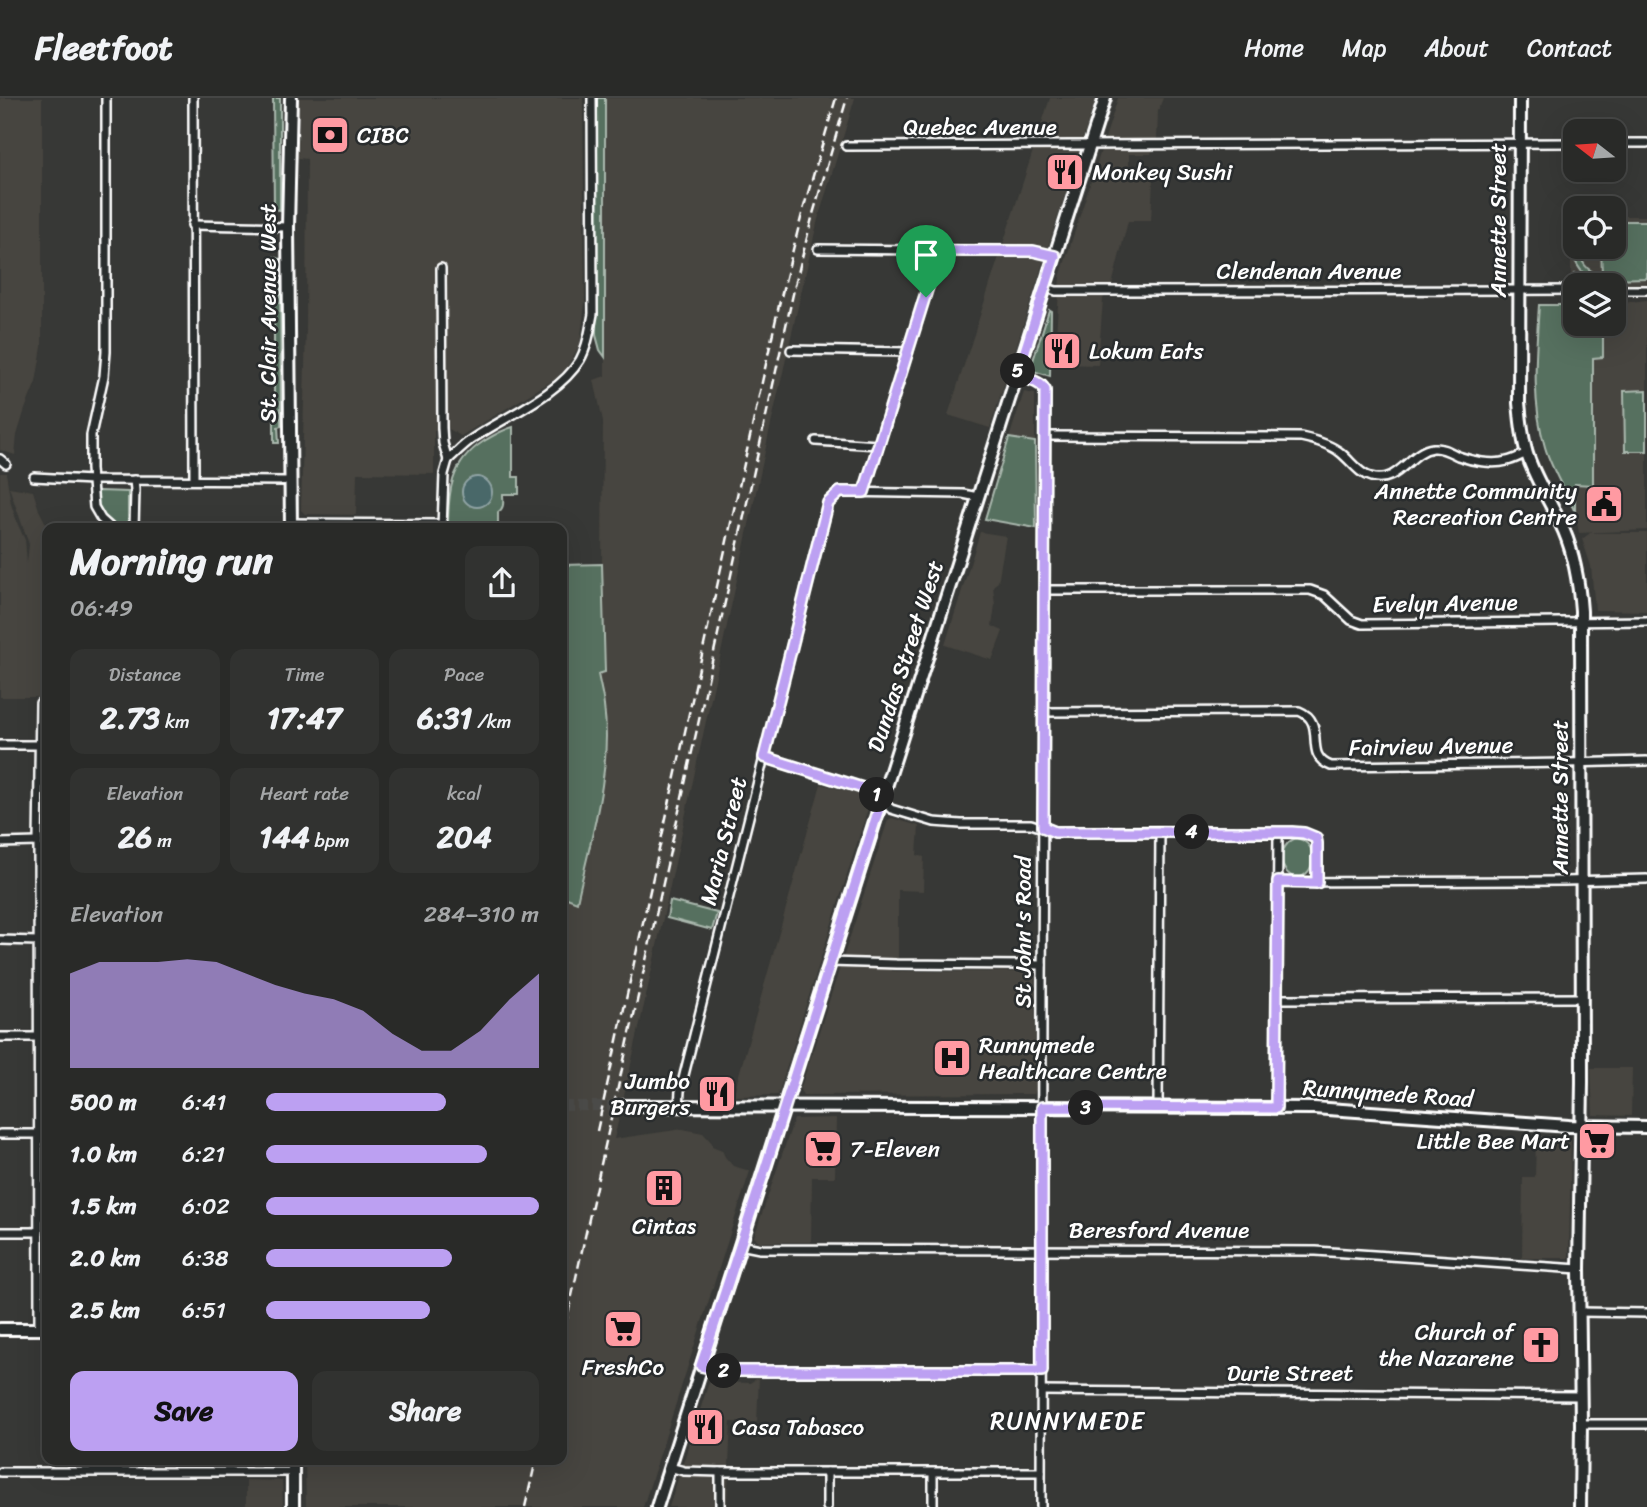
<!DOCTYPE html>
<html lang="en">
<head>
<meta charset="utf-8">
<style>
  :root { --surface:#292a28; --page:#313230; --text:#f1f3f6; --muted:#a5a7a8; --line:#454645; --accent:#bca0f2 }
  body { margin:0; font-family:Sriracha,sans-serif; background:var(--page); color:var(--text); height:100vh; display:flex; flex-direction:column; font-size:26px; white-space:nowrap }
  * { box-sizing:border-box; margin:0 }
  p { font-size:23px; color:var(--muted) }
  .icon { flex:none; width:38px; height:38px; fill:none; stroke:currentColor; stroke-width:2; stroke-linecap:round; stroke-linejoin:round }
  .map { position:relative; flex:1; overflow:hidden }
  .details { position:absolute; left:42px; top:425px; width:525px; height:942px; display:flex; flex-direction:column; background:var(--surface); border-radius:14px; box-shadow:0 7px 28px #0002,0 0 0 2px var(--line) }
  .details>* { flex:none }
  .needle { width:46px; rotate:287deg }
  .fabs { position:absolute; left:1563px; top:21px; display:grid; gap:14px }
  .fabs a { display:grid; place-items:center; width:63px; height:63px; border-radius:14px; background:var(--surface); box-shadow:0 7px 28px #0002,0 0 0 2px var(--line); font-size:35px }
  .pin { position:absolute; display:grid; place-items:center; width:60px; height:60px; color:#fff; margin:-72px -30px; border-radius:50% 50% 50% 0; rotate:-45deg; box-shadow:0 0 7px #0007 }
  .pin .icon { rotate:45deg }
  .km { position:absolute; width:35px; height:35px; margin:-18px; border-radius:50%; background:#222; color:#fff; font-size:19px; line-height:35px; text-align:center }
  .round { display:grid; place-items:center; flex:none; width:74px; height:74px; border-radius:14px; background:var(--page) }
  .head { display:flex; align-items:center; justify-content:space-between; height:119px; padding:0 28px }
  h1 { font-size:38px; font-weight:700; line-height:52px }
  .stats { display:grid; grid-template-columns:repeat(3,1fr); gap:10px; height:119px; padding:7px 28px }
  .stats div { display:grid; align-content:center; border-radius:14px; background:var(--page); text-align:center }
  .stats b { font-size:30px; font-weight:700 }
  .stats small { font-size:19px; font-weight:400 }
  .stats p { font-size:19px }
  .chart { height:196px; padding:14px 28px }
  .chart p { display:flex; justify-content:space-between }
  .chart svg { width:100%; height:126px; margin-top:7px; fill:var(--accent); opacity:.7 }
  .primary-button { display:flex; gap:14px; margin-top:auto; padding:14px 28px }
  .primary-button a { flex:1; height:80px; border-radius:14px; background:var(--accent); color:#111; font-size:28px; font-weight:700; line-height:80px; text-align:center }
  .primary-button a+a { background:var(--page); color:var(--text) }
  ul { padding:0 28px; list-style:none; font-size:23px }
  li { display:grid; grid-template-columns:112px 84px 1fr; align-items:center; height:52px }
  li i { height:18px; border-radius:9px; background:var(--accent) }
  header { display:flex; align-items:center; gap:42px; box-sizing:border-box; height:98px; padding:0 35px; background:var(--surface); border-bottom:2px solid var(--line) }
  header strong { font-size:33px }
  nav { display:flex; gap:38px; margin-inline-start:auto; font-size:24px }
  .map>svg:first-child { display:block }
</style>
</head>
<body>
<header>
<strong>Fleetfoot</strong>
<nav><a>Home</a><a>Map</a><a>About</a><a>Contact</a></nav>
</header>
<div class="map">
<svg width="1647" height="1409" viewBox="0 0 1647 1409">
  <rect width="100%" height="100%" fill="#373836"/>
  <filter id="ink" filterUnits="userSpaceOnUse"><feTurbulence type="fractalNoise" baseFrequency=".0143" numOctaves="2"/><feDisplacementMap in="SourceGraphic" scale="14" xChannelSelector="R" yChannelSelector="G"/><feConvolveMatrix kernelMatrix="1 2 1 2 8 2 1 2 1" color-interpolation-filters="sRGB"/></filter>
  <g filter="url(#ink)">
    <!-- built -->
    <g fill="#47453f">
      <polygon points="0,0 42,0 42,249 36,284 25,311 17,337 15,357 0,352"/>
      <polygon points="299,0 583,0 585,205 580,246 574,257 566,270 555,281 461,338 449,331 434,333 434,376 357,375 356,417 305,416 301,412 306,231 307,61 298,60"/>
      <polygon points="605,0 855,0 818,121 769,335 625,994 614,1041 683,1031 703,1035 712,1045 712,1048 722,1052 725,1059 733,1068 750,1073 643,1409 306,1409 305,1362 562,1362 562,826 563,819 562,798 577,804 601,689 605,609 598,576 605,573 602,466 603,323 594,282 605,278"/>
      <polygon points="1050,0 1096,0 990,330 948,317"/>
      <polygon points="1118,0 1163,0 1158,13 1157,41 1151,56 1129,56 1129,82 1153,81 1151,123 1128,123 1112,187 1103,201 1098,267 1054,266 1060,179"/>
      <polygon points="1571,118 1575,118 1575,149 1614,149 1614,118 1647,118 1647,187 1571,186"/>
      <polygon points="1647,202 1647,432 1579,435 1575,414 1545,350 1537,312 1536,257 1539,207 1575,207 1575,226 1614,226 1614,206"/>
      <polygon points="1024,294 1035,296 1035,344 1009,340"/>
      <polygon points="0,375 6,375 11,406 18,427 25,442 27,465 29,446 9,389 33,393 39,412 48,430 47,599 0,599"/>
      <polygon points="980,434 1006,438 998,484 993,488 995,507 992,528 1003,533 992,562 945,547"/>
      <polygon points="1590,435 1647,435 1647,513 1595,512 1591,468 1582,441"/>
      <polygon points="821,686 866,698 870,704 778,997 733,998"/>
      <polygon points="892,720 919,728 917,757 924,759 923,793 898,792 898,861 891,861 892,873 1030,874 1035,878 1036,992 1034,996 803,997 800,992 888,722"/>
      <polygon points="1591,970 1632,970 1631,1018 1593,1017"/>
      <polygon points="836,1020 835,1079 812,1079 811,1144 760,1144 754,1139 794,1021"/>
      <polygon points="1536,1038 1571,1039 1569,1160 1522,1160 1523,1079 1535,1079"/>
      <polygon points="759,1279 757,1324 731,1324 727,1409 669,1409 709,1284 750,1285"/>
      <polygon points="246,1382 282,1383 283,1409 235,1409 246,1407"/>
    </g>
    <!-- green -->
    <g fill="#56705e" stroke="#aab8ae" stroke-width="2">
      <polygon points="273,0 280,0 280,112 274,111"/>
      <polygon points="597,0 605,0 605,259 600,252 596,237"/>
      <path d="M1614,123H1647V180L1574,182V176H1584C1574,165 1571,155 1575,141V149H1580C1579,163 1587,175 1602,176L1601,149H1614Z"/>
      <polygon points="274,159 280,161 281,328 278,329 279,345 274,345"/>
      <path d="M1539,207H1575V226H1603V259L1593,260V387L1575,386V414C1565,393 1551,370 1545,349C1531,303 1536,254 1539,207Z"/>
      <polygon points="1049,212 1051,213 1050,278 1033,273 1031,269"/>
      <polygon points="1647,292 1647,353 1625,353 1624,293"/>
      <path d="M513,329V379H519V396H503C503,403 505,410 498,414V430H448C448,394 450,365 484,343C494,337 502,332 513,329Z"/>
      <polygon points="1009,340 1035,344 1036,430 985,421"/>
      <path d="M99,393L128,394V424L126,430H118L116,429C103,419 96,410 96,394Z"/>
      <path d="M602,466L605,574L598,576C600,587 603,597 604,608C613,671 590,743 577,804L562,798V467Z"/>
      <path d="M1296,740C1319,744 1318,777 1296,780C1277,774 1277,747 1296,740Z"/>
      <polygon points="670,803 717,815 712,832 667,820"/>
    </g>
    <!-- water -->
    <circle fill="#486769" stroke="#91a4a5" stroke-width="2" cx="477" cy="394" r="15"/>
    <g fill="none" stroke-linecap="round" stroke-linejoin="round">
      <!-- secondary-tunnel -->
      <polyline stroke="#4b4c4a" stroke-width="10" stroke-dasharray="10 5" stroke-linecap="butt" points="562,1008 623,1008"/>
      <!-- street casing -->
      <g stroke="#fff" stroke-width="12">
        <g id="street">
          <polyline points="106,0 106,254 104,278 91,337 91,371 94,409 101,421 111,430"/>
          <polyline points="193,0 194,382"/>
          <polyline points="1614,45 1647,45"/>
          <polyline points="846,48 1575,45"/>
          <polyline points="192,127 288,129"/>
          <polyline points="818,151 1033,153 1055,158"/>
          <polyline points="441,170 442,330 443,345 448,362 444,376 442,430"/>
          <polyline points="1044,189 1056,193 1111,193 1575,192"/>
          <polyline points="1614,192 1647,192"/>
          <polyline points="791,252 908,254"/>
          <polyline points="1017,278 1041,286 1045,292 1042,896 1041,1409"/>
          <path d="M1045,338L1301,339C1315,342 1330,346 1341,355C1351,363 1359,376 1371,379C1399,387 1409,353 1433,350C1442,349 1450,354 1458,358C1472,363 1492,367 1507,363C1513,362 1520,358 1527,355"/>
          <polyline points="816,343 878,347"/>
          <polyline points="0,361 6,366"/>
          <path d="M448,362C456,355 463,347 472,341C506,318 559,297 580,262C588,248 590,231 593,216L592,0"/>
          <polyline points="34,379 92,382 289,383"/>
          <polyline points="864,394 939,153"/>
          <polyline points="291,425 442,426"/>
          <polyline points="134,430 135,392 134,382"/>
          <polyline points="1044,492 1310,492 1324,497 1351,522 1362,526 1647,523"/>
          <path d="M1043,614L1299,613C1329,625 1301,657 1331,668L1566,665L1647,663"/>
          <polyline points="0,647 40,647"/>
          <polyline points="764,659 872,693 891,711 934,724 961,726 1031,726 1055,734 1160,733 1304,735 1315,739 1317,745 1317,785"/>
          <polyline points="0,745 38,744"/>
          <polyline points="1278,784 1564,783 1647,781"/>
          <polyline points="0,842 38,843"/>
          <polyline points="830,864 896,866 1042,867"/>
          <polyline points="1277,901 1582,900"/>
          <polyline points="0,939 38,939"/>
          <polyline points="679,1008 680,993 828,405 840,394 963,396 978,399"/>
          <polyline points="1158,1010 1160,733"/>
          <polyline points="1276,1010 1278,735"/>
          <polyline points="0,1036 39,1036"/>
          <polyline points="0,1134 39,1134"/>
          <polyline points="740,1147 760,1151 1316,1153 1579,1171"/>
          <polyline points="1579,1214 1647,1215"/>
          <polyline points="39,1231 38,744 40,605"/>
          <polyline points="701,1268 723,1273 1042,1273"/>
          <polyline points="1041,1293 1581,1298"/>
          <polyline points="1581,1326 1647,1326"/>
          <polyline points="669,1369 684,1373 720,1374 1041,1374"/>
          <polyline points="0,1374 293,1374"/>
          <polyline points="933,1375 933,1409"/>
          <polyline points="720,1409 720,1374"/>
          <polyline points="827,1409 827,1374"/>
        </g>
      </g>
      <!-- secondary casing -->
      <g stroke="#fff" stroke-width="16">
        <g id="secondary">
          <path d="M1520,0L1519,305C1521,323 1522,342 1528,359C1537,385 1553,408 1564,433C1575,459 1579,485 1581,513L1582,984L1579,1171L1581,1326L1580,1409"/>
          <polyline points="291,430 288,129 291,0"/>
          <polyline points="623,1008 1314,1010 1569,1028 1647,1029"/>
          <polyline points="0,1231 47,1231"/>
          <polyline points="293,1362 293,1409"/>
          <polyline points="657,1409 1105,0"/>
        </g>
      </g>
      <!-- street -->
      <use href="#street" stroke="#2a2d2e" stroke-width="7"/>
      <!-- secondary -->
      <use href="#secondary" stroke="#2a2d2e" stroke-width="10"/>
      <!-- rail -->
      <g stroke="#fff" stroke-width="2.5" stroke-dasharray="10 5" stroke-linecap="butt">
        <polyline points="597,1033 779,207 803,112 836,0"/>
        <polyline points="562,1243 795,187 813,116 847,0"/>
        <polyline points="525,1409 536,1362"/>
      </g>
    </g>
  </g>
  <g fill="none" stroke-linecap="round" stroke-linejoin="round" filter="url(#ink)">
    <!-- route casing -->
    <g stroke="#fff" stroke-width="14">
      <path id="route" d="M939,153H1033L1055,158L1017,278C1027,281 1039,282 1045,292L1043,729L1055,734H1292L1304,735L1316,740L1317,745V785L1278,784L1276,1010L1042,1009V1273H723L701,1268L766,1068L882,701L872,693L764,659L828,405L840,394H864Z"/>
    </g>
    <!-- route -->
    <use href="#route" stroke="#bca0f2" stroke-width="9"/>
  </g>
  <!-- icons -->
  <defs>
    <g id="bank-square" transform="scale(2.0125)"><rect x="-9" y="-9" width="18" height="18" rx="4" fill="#ff9aa2" stroke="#2a2d2e"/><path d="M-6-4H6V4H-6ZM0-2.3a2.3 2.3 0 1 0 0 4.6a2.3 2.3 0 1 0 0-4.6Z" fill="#111"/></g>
    <g id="restaurant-square" transform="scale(2.0125)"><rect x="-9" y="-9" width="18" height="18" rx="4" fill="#ff9aa2" stroke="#2a2d2e"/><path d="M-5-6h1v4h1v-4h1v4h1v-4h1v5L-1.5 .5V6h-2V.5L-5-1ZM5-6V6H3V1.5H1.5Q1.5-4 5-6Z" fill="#111"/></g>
    <g id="civic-square" transform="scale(2.0125)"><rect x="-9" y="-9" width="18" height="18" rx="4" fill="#ff9aa2" stroke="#2a2d2e"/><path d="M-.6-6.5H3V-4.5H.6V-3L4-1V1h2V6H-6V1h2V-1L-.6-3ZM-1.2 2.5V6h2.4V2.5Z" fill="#111"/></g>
    <g id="hospital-square" transform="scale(2.0125)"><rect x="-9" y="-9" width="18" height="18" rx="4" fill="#ff9aa2" stroke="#2a2d2e"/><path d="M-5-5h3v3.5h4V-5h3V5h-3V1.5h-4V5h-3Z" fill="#111"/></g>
    <g id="supermarket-square" transform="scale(2.0125)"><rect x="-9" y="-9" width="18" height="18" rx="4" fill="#ff9aa2" stroke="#2a2d2e"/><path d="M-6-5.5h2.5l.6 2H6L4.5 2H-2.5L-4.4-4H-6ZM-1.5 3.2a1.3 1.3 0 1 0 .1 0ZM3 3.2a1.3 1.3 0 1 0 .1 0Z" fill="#111"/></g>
    <g id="building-square" transform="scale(2.0125)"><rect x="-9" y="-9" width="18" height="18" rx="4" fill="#ff9aa2" stroke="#2a2d2e"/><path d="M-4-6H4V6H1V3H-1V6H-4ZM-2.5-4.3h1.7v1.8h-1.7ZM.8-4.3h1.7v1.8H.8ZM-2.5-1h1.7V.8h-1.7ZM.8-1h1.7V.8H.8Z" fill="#111"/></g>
    <g id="church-square" transform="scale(2.0125)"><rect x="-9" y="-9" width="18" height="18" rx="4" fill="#ff9aa2" stroke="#2a2d2e"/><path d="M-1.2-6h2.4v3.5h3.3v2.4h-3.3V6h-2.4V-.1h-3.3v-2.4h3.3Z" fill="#111"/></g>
  </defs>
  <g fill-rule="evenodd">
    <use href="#bank-square" x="330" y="37"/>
    <use href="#restaurant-square" x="1065" y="74"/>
    <use href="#restaurant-square" x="1062" y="253"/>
    <use href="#civic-square" x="1604" y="406"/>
    <use href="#hospital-square" x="952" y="960"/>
    <use href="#restaurant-square" x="717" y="996"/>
    <use href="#supermarket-square" x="1597" y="1043"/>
    <use href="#supermarket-square" x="823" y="1051"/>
    <use href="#building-square" x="664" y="1090"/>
    <use href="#supermarket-square" x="623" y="1231"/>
    <use href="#church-square" x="1541" y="1247"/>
    <use href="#restaurant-square" x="705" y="1329"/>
  </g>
  <g text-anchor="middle" stroke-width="5" stroke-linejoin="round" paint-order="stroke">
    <!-- street labels -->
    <g font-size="23" fill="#fff" stroke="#2a2d2e">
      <text x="980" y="37">Quebec Avenue</text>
      <text transform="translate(1498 122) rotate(-90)" y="8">Annette Street</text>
      <text x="1309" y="181">Clendenan Avenue</text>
      <text transform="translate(268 215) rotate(-90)" y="8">St. Clair Avenue West</text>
      <text transform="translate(1445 505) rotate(-1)" y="8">Evelyn Avenue</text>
      <text transform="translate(905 558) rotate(-72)" y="8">Dundas Street West</text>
      <text transform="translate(1431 648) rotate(-1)" y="8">Fairview Avenue</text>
      <text transform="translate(1560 699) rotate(-90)" y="8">Annette Street</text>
      <text transform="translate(723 743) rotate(-76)" y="8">Maria Street</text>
      <text transform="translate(1023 834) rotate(-90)" y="8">St John's Road</text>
      <text transform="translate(1388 995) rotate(4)" y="8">Runnymede Road</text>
      <text x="1159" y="1140">Beresford Avenue</text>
      <text x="1290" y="1283">Durie Street</text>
    </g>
    <!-- poi labels -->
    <g font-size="23" fill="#fff" stroke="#2a2d2e" text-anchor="start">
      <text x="357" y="45">CIBC</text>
      <text x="1092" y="82">Monkey Sushi</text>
      <text x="1089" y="261">Lokum Eats</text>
      <text x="1577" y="401" text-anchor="end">Annette Community<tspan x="1577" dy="26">Recreation Centre</tspan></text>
      <text x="979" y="955">Runnymede<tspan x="979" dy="26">Healthcare Centre</tspan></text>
      <text x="690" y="991" text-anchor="end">Jumbo<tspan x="690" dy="26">Burgers</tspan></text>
      <text x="1570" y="1051" text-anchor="end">Little Bee Mart</text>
      <text x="850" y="1059">7-Eleven</text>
      <text x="664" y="1136" text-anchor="middle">Cintas</text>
      <text x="1514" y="1242" text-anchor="end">Church of<tspan x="1514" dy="26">the Nazarene</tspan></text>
      <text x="623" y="1277" text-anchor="middle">FreshCo</text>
      <text x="732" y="1337">Casa Tabasco</text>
    </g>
    <!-- neighbourhood labels -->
    <g font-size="24" letter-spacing="2" fill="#fff" stroke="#2a2d2e">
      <text x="1068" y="1331">RUNNYMEDE</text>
    </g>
  </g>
</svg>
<div class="fabs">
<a><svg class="needle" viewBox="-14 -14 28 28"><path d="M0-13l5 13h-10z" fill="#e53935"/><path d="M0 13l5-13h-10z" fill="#a5a7a8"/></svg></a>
<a><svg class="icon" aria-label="locate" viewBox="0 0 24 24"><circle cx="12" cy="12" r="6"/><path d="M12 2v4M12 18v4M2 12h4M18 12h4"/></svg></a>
<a><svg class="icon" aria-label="layers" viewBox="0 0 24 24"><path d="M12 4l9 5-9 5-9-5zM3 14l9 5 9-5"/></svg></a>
</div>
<div class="pin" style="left:926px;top:199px;background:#1e9e55"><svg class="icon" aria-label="arrive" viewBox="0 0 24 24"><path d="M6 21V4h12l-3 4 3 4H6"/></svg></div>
<b class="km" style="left:877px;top:697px">1</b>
<b class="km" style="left:724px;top:1273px">2</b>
<b class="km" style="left:1086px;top:1010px">3</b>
<b class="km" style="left:1192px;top:734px">4</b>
<b class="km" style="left:1018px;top:273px">5</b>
<section class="details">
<div class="head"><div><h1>Morning run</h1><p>06:49</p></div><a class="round"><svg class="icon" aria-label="share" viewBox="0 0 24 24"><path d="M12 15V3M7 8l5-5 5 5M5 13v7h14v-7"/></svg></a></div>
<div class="stats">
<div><p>Distance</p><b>2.73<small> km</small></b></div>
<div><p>Time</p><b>17:47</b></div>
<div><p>Pace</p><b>6:31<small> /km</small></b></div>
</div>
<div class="stats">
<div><p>Elevation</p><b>26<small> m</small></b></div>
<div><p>Heart rate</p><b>144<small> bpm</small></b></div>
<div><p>kcal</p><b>204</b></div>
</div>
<div class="chart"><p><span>Elevation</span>284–310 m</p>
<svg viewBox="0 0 160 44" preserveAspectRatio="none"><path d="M0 44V11L10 7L20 7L30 7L40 6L50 7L60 11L70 15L80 18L90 20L100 24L110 32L120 38L130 38L140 31L150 20L160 11V44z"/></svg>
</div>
<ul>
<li><b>500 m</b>6:41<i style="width:66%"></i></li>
<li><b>1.0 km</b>6:21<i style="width:81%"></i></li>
<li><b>1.5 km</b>6:02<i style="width:100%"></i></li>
<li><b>2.0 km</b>6:38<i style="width:68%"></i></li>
<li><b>2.5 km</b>6:51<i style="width:60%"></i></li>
</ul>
<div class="primary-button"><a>Save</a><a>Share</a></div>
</section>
</div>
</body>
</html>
